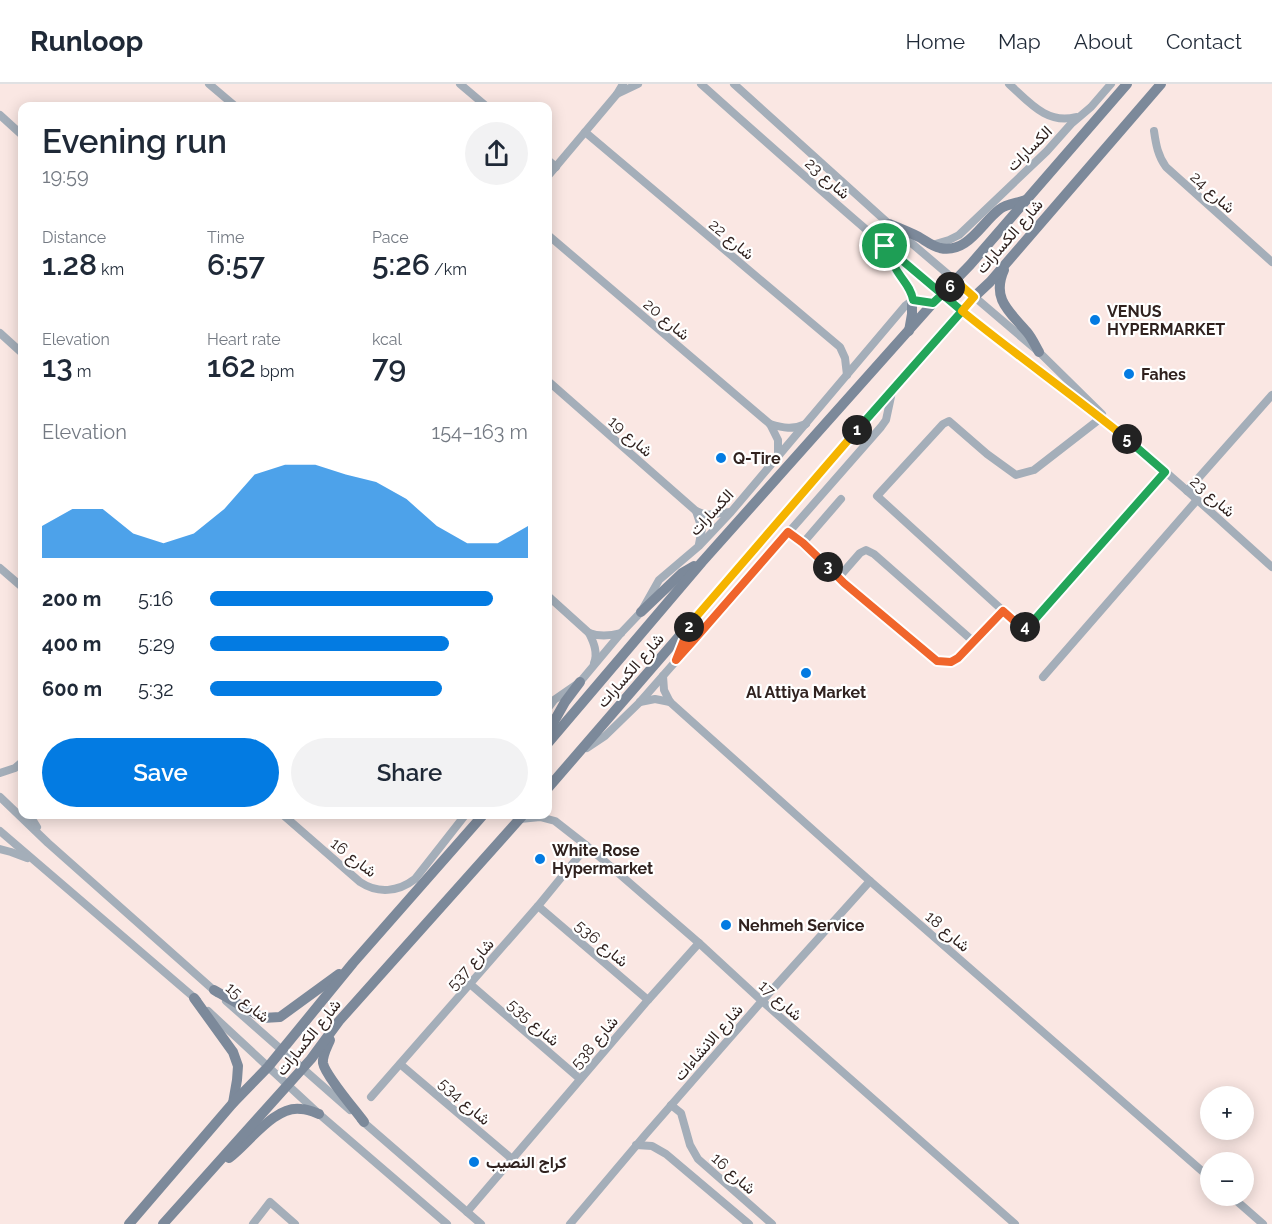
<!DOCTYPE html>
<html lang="en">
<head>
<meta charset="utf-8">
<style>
  :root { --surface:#fff; --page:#f2f2f3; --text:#1f2937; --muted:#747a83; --line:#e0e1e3; --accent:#037be2 }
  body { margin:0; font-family:Raleway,Vazirmatn,sans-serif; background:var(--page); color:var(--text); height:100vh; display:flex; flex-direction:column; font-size:22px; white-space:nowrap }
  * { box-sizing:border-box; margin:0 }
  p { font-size:20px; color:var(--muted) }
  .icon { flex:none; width:33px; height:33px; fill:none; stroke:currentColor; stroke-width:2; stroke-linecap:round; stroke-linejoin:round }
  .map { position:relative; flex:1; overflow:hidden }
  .sheet { position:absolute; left:18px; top:18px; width:534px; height:717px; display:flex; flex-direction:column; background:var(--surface); border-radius:12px; box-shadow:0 3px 15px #0003 }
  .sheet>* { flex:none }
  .tools { position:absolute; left:1200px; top:1002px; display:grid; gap:12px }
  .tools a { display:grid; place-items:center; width:54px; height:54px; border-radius:50%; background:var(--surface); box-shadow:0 3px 15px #0003; font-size:30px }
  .pin { position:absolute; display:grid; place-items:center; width:51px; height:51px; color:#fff; margin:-26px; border:3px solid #fff; border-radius:50%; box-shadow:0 2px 6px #0007 }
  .km { position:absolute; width:30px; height:30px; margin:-15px; border-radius:50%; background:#222; color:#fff; font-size:16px; line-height:30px; text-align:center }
  .round { display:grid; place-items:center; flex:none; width:63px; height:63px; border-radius:32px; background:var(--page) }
  .summary { display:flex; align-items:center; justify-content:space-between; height:102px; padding:0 24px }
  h1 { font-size:33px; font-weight:600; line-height:45px }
  .stats { display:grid; grid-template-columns:repeat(3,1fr); gap:9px; height:102px; padding:6px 24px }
  .stats div { display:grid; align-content:center }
  .stats b { font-size:30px; font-weight:600 }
  .stats small { font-size:16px; font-weight:400 }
  .stats p { font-size:16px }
  .chart { height:168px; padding:12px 24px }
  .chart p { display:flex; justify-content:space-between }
  .chart svg { width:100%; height:108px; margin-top:6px; fill:var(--accent); opacity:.7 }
  .button { display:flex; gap:12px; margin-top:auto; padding:12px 24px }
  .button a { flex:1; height:69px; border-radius:36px; background:var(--accent); color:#fff; font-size:24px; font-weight:600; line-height:69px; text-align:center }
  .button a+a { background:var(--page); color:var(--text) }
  ul { padding:0 24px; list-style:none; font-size:20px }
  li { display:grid; grid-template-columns:96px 72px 1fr; align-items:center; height:45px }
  li i { height:15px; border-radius:8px; background:var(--accent) }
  header { display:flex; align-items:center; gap:36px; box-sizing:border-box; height:84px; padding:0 30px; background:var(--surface); border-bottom:2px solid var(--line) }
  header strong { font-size:28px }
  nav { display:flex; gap:33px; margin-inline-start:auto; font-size:21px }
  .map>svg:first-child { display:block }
</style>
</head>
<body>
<header>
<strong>Runloop</strong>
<nav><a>Home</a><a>Map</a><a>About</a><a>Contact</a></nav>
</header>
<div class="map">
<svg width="1272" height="1140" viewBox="0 0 1272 1140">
  <rect width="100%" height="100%" fill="#fef6f5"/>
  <!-- built -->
  <path fill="#fae7e3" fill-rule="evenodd" d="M0,0H1272V1140H0ZM22,22H548V730H22ZM1210,1012H1244V1046H1210ZM1210,1078H1244V1112H1210Z"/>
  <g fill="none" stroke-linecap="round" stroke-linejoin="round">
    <!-- street -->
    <g stroke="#a4aeb9" stroke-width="8">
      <polyline points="209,0 235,22"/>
      <polyline points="460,0 486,22"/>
      <path d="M701,0C788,78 875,155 965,229C1009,266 1056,299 1101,334C1161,381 1216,433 1272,483"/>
      <polyline points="734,0 889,140 1039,268 1102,330"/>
      <path d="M1009,0C1029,18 1047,41 1076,33"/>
      <polyline points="617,10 638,0"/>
      <polyline points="0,31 22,51"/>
      <path d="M1154,47C1156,61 1158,72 1166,83L1272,178"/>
      <polyline points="585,48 840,263 845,274 847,291"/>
      <polyline points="548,76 556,83"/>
      <polyline points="548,92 617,10 623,0"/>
      <polyline points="548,151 770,340 778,356 778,373"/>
      <polyline points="932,161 949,156 959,151 1047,67 1071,40 1091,23 1111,0"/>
      <polyline points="0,249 22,269"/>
      <polyline points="548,297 696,427 706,431 730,428"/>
      <polyline points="1101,334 1034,386 1016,391 987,370 949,337 943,340 877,412 1022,544 1029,542 1165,388"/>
      <path d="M770,340C783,344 793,346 806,340"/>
      <polyline points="1187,407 1272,311"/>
      <polyline points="696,427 702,445 699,460"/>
      <polyline points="788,448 803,459 844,499 937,577 951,578 958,575 1003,527"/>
      <polyline points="803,459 841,415"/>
      <polyline points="0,484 22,503"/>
      <polyline points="839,493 860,469 866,466 874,470 974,558"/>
      <path d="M548,512L589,549C600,553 610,552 621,549"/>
      <path d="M589,549C594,559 598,569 594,579"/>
      <polyline points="663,592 664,606 670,618 870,797 1210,1094"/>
      <polyline points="1043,593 1197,416"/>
      <polyline points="640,618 655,615 670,618"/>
      <polyline points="548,624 554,616 580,598 621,549 641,528 659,496 699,462 731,428 905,222 913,216 933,219"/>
      <polyline points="587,664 605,652 640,618 881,343 886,336 892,308"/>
      <polyline points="0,689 15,684 22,678"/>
      <polyline points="0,713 48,759 217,909"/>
      <polyline points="29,730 37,743"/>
      <path d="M282,730L360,798C378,810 398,808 415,795L466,730"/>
      <polyline points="520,735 540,733 555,737 587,762 699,859 762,917 1015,1140"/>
      <polyline points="0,747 197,916"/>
      <polyline points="0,765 11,768 27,774"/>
      <polyline points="538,822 648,916"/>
      <polyline points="470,900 580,995"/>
      <polyline points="226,917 350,1026"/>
      <polyline points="208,927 319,1030 447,1140"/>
      <polyline points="400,980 512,1075"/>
      <polyline points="371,1013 538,822 587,762"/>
      <polyline points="671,1021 681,1029 690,1061 698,1075 772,1140"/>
      <polyline points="361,1036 481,1140"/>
      <polyline points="636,1061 652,1062 666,1070 749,1140"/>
      <polyline points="1231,1112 1263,1140"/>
      <polyline points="467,1128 648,916 699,859"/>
      <polyline points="253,1140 270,1118 295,1140"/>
      <polyline points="570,1140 646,1050 762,917 870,797"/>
    </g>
    <!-- secondary -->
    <g stroke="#7c899a" stroke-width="10">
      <path d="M889,140C899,144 909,148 919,153C926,157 932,162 940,164C968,170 981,139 1000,125C1006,120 1018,119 1026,116"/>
      <polyline points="885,162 896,185 908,202 912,211 912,230 909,247"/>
      <path d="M1004,186C991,215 1010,228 1027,248C1032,254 1035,261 1039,268"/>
      <polyline points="641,528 682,489 694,482"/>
      <polyline points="676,576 686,548"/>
      <polyline points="548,648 565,618 580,598"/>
      <polyline points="548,659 702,478 933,219 970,181 1127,0"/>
      <polyline points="548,704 893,305 974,213 990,198 1161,0"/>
      <polyline points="214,906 263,934 280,933 339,890"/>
      <polyline points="194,914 233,968 238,982 237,996 233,1019"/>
      <path d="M330,956C327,963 322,972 323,979C325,991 356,1027 364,1038"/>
      <path d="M229,1074C249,1059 275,1021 301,1025C307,1025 314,1028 319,1030"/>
      <polyline points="129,1140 233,1019 268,983 353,879 484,730"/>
      <polyline points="163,1140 311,975 339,937 524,730"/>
    </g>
  </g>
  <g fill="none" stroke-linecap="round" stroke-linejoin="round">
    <!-- split-1 casing -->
    <g stroke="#fff" stroke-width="12">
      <polyline id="split-1" points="857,346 962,227 885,162"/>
    </g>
    <!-- split-2 casing -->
    <g stroke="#fff" stroke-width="12">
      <polyline id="split-2" points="689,543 690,540 857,346"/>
    </g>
    <!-- split-3 casing -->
    <g stroke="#fff" stroke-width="12">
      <polyline id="split-3" points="689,543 676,576 694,556 788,448 803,459 828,483"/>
    </g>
    <!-- split-4 casing -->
    <g stroke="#fff" stroke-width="12">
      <polyline id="split-4" points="828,483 844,499 937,577 951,578 958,574 1003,527 1022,544 1025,543"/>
    </g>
    <!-- split-5 casing -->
    <g stroke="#fff" stroke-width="12">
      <polyline id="split-5" points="1025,543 1029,542 1165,388 1127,355"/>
    </g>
    <!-- split-6 casing -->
    <g stroke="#fff" stroke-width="12">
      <path id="split-6" d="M950,203L956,197L974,213L962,227C1016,271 1073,311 1127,355"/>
    </g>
    <!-- split-7 casing -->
    <g stroke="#fff" stroke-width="12">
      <path id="split-7" d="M885,162C889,169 892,178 896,185C902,196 911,203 913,216L933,219L950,203"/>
    </g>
    <!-- split-1 -->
    <use href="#split-1" stroke="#22a559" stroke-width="8"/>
    <!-- split-2 -->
    <use href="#split-2" stroke="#f5b400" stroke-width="8"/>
    <!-- split-3 -->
    <use href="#split-3" stroke="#f0652b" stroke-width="8"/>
    <!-- split-4 -->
    <use href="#split-4" stroke="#f0652b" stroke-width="8"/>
    <!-- split-5 -->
    <use href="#split-5" stroke="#22a559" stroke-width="8"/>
    <!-- split-6 -->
    <use href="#split-6" stroke="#f5b400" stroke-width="8"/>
    <!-- split-7 -->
    <use href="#split-7" stroke="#22a559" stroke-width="8"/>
  </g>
  <!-- markers -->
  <g fill="#037be2" stroke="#fff" stroke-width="2">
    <circle cx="1095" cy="236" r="6"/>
    <circle cx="1129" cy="290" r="6"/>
    <circle cx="721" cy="374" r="6"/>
    <circle cx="806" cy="589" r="6"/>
    <circle cx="540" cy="775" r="6"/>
    <circle cx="726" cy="841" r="6"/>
    <circle cx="474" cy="1078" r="6"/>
  </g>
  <g text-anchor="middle" stroke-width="4.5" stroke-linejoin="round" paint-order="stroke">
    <!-- street labels -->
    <g font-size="16" fill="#30221f" stroke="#fff">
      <text transform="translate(1029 64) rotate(-45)" y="6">الكسارات</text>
      <text transform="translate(828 94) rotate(41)" y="6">شارع 23</text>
      <text transform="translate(1213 108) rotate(42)" y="6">شارع 24</text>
      <text transform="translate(1009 152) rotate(-49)" y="6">شارع الكسارات</text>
      <text transform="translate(732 155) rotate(40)" y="6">شارع 22</text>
      <text transform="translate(667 235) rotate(40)" y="6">شارع 20</text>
      <text transform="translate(631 352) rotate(41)" y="6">شارع 19</text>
      <text transform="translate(1213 412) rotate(41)" y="6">شارع 23</text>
      <text transform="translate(711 428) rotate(-47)" y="6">الكسارات</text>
      <text transform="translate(630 586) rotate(-49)" y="6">شارع الكسارات</text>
      <text transform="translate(354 773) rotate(38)" y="6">شارع 16</text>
      <text transform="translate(948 847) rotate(41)" y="6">شارع 18</text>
      <text transform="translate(602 859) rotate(40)" y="6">شارع 536</text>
      <text transform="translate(470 880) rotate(-49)" y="6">شارع 537</text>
      <text transform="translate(781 916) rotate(42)" y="6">شارع 17</text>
      <text transform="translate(248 918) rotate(41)" y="6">شارع 15</text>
      <text transform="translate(534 938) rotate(41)" y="6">شارع 535</text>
      <text transform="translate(308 953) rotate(-51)" y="6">شارع الكسارات</text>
      <text transform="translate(594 958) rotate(-50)" y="6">شارع 538</text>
      <text transform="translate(708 958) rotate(-49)" y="6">شارع الانشاءات</text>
      <text transform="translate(465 1017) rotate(41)" y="6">شارع 534</text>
      <text transform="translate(734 1089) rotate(42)" y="6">شارع 16</text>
    </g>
    <!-- poi labels -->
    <g font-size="16" font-weight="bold" fill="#30221f" stroke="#fff" text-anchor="start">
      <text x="1107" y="233">VENUS<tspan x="1107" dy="18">HYPERMARKET</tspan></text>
      <text x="1141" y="296">Fahes</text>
      <text x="733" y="380">Q-Tire</text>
      <text x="806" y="614" text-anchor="middle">Al Attiya Market</text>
      <text x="552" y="772">White Rose<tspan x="552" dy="18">Hypermarket</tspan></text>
      <text x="738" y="847">Nehmeh Service</text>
      <text x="486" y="1084">كراج النصيب</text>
    </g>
  </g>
</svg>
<div class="tools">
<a>+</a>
<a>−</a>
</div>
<div class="pin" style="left:885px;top:162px;background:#1e9e55"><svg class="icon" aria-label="arrive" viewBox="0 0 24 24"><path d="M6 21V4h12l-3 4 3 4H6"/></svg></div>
<b class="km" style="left:857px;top:346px">1</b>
<b class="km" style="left:689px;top:543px">2</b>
<b class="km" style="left:828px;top:483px">3</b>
<b class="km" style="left:1025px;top:543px">4</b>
<b class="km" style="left:1127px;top:355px">5</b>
<b class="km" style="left:950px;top:203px">6</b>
<section class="sheet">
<div class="summary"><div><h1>Evening run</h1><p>19:59</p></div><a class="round"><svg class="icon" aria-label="share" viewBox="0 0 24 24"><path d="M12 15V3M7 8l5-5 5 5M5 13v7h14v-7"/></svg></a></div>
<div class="stats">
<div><p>Distance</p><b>1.28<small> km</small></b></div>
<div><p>Time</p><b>6:57</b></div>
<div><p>Pace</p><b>5:26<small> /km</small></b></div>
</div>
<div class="stats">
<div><p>Elevation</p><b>13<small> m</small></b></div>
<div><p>Heart rate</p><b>162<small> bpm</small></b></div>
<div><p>kcal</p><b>79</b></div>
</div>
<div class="chart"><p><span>Elevation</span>154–163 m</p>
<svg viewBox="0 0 160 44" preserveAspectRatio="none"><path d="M0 44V31L10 24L20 24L30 34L40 38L50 34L60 24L70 10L80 6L90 6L100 10L110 13L120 20L130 31L140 38L150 38L160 31V44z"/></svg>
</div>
<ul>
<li><b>200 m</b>5:16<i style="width:89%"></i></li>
<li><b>400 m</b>5:29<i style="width:75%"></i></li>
<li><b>600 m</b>5:32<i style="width:73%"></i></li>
</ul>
<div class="button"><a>Save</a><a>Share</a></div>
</section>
</div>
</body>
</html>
